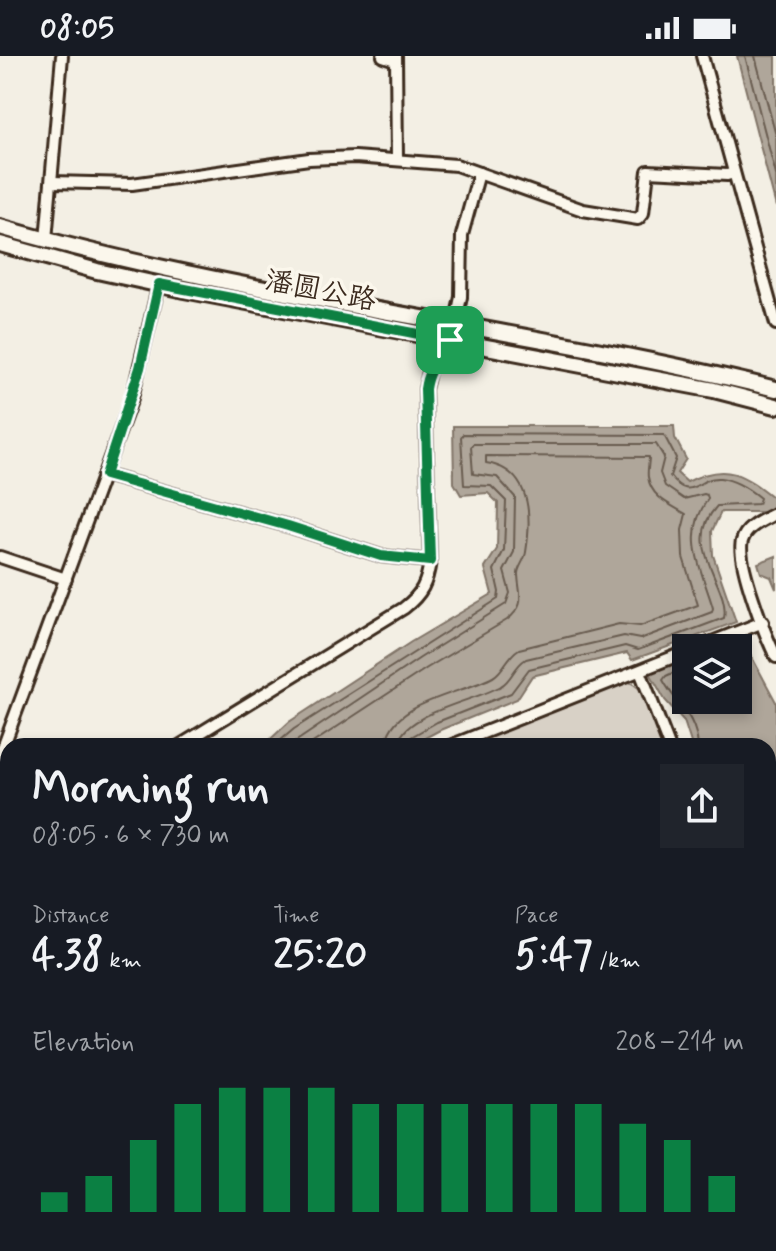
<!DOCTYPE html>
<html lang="en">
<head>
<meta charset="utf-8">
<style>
  :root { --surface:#171b24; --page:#20242c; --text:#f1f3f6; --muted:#9ea1a6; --accent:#0b8043 }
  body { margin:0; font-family:Mynerve,"LXGW WenKai TC",sans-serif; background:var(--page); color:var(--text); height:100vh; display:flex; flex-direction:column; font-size:30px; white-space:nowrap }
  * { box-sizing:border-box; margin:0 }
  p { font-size:26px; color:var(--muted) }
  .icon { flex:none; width:44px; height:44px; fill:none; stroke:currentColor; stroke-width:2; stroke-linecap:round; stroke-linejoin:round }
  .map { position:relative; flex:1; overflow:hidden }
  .details { position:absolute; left:0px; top:682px; width:776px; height:514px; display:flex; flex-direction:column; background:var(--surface); border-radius:24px 24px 0 0; box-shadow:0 4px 12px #0003 }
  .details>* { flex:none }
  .buttons { position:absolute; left:672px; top:578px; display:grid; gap:16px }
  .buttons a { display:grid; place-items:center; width:80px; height:80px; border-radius:0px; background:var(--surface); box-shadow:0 4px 12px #0003; font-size:40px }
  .pin { position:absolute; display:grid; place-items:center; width:68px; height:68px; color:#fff; margin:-34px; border-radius:16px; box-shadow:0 4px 12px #0006 }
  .round { display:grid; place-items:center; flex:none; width:84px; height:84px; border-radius:0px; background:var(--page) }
  .overview { display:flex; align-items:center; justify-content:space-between; height:136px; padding:0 32px }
  h1 { font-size:44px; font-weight:700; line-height:60px }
  .figures { display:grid; grid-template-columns:repeat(3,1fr); gap:12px; height:136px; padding:8px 32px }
  .figures div { display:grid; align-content:center }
  .figures b { font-size:40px; font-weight:700 }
  .figures small { font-size:22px; font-weight:400 }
  .figures p { font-size:22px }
  .chart { height:224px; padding:16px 32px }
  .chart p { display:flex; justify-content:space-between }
  .chart svg { width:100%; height:144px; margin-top:8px; stroke:var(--accent); stroke-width:6 }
  .status { display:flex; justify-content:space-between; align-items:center; height:56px; padding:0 40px; background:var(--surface); direction:ltr }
  .status svg { height:22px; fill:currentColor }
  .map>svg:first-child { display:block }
</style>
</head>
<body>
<div class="status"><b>08:05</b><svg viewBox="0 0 49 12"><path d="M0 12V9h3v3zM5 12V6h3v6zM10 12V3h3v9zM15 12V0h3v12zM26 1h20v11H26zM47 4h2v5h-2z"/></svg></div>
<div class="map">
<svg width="776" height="1195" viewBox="0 0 776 1195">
  <rect width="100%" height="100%" fill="#f3efe4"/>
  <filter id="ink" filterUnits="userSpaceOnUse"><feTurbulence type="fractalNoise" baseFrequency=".0125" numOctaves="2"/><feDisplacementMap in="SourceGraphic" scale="16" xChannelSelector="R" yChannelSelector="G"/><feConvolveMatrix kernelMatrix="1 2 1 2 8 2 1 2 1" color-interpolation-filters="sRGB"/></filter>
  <g filter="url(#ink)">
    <!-- green -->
    <g fill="#d8d1c6" stroke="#8a7e72" stroke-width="2">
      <path d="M616,621C653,630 655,658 667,690H447Z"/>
      <polygon points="0,829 8,838 8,912 0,903"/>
      <polygon points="247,1188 311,1188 318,1195 253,1195"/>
    </g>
    <!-- water -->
    <g fill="#afa69a" stroke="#817468" stroke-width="2">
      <polygon points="737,0 776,0 776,151"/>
      <path d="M453,370H674L675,382L686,403L677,417L687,426C727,405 744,419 776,444V464L763,456H721L712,475L713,499L736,566L632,604L627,597L532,620L517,643L440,674L410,690H263L289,666L411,586L492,538L485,512L497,493L498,447L488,437L461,439L454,427Z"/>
      <polygon points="776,500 776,533 771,521 761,517 758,507"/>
      <polygon points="741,581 776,646 776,955 768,957 768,690 692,690 684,665 665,644 650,617 686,603 686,644 738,644 738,592 712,592"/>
      <polygon points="776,1046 776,1195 318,1195 311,1188 768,1188 768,1049"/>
    </g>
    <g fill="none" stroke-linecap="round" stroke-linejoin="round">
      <!-- shore -->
      <g stroke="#695c50" stroke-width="2">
        <polyline points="745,0 776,119"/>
        <polyline points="755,0 776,80"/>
        <path d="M686,611L666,620L663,624C677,650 695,657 698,690"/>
        <path d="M274,690L294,673L498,543L499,536L494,514L504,494L506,445L491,430L464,429L461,381L463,378L664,379L676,402L670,420C691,448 697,420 720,422C736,424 749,433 760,442L758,448L717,450C680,490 731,529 724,562L638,594L625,590L529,613L511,637L437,666L411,681L408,690"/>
        <path d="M289,690L420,602L506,548L510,537L504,515L514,496L515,441L497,421L473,418L471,391L473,388H656L664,401L660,417L665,430L684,443L704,438L707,439L708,443C681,480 702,514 713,552L712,556L640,583L624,580L526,603C514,610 512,624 501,630C476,645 400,657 398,690"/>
        <path d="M308,690L427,612L507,564C527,548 519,540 518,519C517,512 525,505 526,496C532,459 531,414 486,407V400L649,401C649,407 647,415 648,421C651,442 671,449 686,458L682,474L683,501L698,549L640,570L619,568L519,593C507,600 504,615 493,621C462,638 388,646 386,690"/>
      </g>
      <!-- minor casing -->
      <g stroke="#3b2a1e" stroke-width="16">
        <g id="minor">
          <polyline points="383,0 395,4"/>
          <polyline points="396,0 397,103"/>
          <polyline points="702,0 776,268"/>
          <polyline points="52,126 132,128 309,103 355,101 456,109 583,154 638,163 643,157 648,115 727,119 734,117"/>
          <polyline points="46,184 62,0"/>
          <polyline points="105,419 288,470 381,500 430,505"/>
          <path d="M776,457C764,464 746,470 742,485C736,504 766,581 776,601"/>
          <polyline points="0,501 66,523"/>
          <polyline points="697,592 763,566"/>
          <polyline points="640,615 669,690"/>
          <path d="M179,690L404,552C422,538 427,527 430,505L425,333L430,312L445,297L455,269L461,241L462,179L479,117"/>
          <polyline points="450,690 686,596"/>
          <polyline points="0,700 132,342 159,228"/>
          <polyline points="0,713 8,716"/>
          <polyline points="0,908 8,917"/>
          <polyline points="768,1025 776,1022"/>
          <polyline points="0,1162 8,1166"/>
          <polyline points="51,1188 65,1195"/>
          <polyline points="246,1188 253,1195"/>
        </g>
      </g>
      <!-- major casing -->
      <g stroke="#3b2a1e" stroke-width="20">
        <g id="major">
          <path d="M0,171C254,244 519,270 776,333"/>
          <polyline points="0,188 97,215 184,234 714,334 776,350"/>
        </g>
      </g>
      <!-- minor -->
      <use href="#minor" stroke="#fbf7ec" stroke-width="10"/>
      <!-- major -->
      <use href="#major" stroke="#fbf7ec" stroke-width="14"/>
    </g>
  </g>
  <g fill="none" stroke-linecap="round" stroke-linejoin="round" filter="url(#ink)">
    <!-- route casing -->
    <g stroke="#fff" stroke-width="16">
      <path id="route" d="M159,228L450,284C441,307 429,306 425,333L430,505L381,500L288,470L105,419L140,312Z"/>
    </g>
    <!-- route -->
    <use href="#route" stroke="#0b8043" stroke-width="10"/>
  </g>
  <g text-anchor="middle" stroke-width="7" stroke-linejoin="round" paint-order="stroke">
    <!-- street labels -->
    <g font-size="28" fill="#3b2a1e" stroke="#fbf7ec">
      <text transform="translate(321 233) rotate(11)" y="10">潘圆公路</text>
    </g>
  </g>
</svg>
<div class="buttons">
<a><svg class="icon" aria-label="layers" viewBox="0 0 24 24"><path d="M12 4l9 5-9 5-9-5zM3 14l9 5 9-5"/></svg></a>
</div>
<div class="pin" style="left:450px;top:284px;background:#1e9e55"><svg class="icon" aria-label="arrive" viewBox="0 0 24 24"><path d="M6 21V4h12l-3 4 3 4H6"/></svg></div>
<section class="details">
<div class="overview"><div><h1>Morning run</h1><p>08:05 · 6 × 730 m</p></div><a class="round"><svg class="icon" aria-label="share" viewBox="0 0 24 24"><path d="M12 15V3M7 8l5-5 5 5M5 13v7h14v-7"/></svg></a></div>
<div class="figures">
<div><p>Distance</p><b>4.38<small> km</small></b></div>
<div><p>Time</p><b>25:20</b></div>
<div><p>Pace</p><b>5:47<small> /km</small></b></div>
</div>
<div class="chart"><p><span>Elevation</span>208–214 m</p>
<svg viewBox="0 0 160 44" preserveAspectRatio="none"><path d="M5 44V38M15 44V33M25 44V22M35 44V11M45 44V6M55 44V6M65 44V6M75 44V11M85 44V11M95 44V11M105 44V11M115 44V11M125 44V11M135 44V17M145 44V22M155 44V33"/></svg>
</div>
</section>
</div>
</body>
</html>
